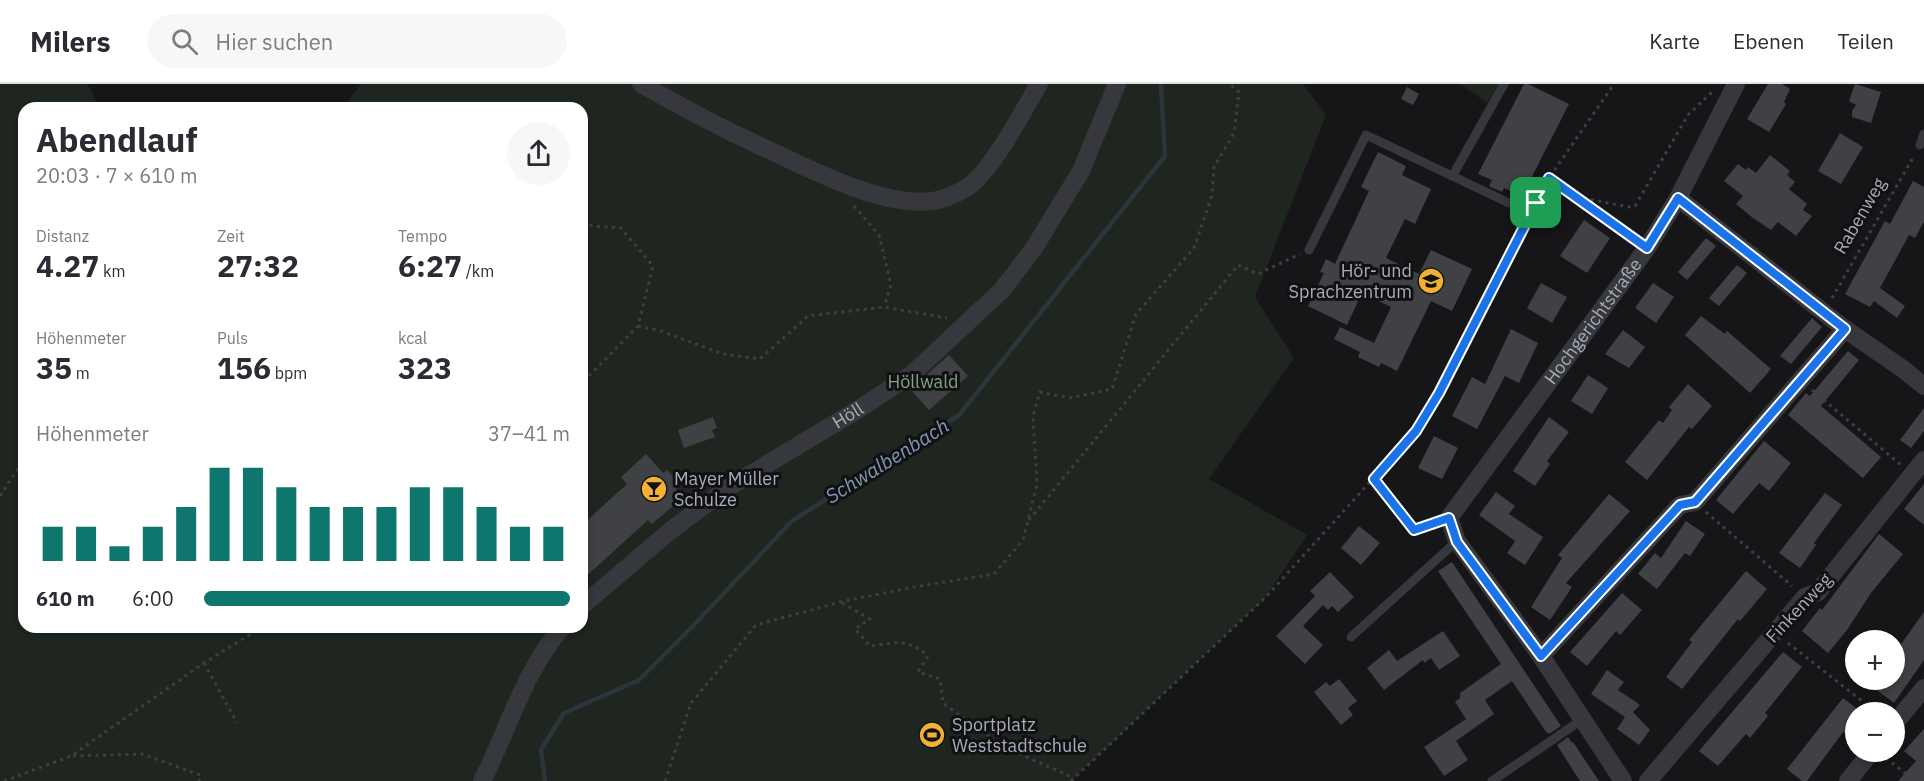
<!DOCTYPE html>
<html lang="de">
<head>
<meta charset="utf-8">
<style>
  :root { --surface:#fff; --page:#f7f7f7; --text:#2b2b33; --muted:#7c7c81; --line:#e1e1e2; --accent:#0f766e }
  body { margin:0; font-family:"IBM Plex Sans",sans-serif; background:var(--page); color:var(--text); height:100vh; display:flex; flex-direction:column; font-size:22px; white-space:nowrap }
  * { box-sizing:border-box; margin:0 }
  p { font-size:20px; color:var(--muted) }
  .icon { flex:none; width:33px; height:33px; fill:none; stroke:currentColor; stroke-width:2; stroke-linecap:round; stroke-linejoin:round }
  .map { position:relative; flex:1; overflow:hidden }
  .drawer { position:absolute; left:18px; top:18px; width:570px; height:531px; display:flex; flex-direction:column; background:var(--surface); border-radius:18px; box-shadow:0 3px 9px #0003 }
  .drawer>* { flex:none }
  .buttons { position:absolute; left:1845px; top:546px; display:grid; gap:12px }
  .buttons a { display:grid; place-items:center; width:60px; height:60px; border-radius:50%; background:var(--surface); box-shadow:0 3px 9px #0003; font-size:30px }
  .pin { position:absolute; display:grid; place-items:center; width:51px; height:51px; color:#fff; margin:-26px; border-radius:12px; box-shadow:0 3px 9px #0006 }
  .round { display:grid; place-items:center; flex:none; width:63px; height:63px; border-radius:32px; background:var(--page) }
  .summary { display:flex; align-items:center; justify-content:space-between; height:102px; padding:0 18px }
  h1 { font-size:33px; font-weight:800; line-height:45px }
  .stats { display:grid; grid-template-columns:repeat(3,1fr); gap:9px; height:102px; padding:6px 18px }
  .stats div { display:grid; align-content:center }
  .stats b { font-size:30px; font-weight:800 }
  .stats small { font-size:16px; font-weight:400 }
  .stats p { font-size:16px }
  .chart { height:168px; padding:12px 18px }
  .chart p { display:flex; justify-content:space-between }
  .chart svg { width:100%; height:108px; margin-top:6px; stroke:var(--accent); stroke-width:6 }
  ul { padding:0 18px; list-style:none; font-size:20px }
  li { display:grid; grid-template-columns:96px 72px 1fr; align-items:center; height:45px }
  li i { height:15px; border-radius:8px; background:var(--accent) }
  header { display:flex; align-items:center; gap:36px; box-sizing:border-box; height:84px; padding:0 30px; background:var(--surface); border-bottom:2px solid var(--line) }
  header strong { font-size:28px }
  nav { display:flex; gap:33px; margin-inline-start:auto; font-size:21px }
  .search { width:420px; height:54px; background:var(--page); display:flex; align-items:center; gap:15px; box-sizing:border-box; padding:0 21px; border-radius:33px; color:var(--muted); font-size:22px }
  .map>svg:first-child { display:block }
</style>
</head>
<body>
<header>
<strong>Milers</strong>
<div class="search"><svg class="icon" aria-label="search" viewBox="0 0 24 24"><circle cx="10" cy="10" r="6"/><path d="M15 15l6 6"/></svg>Hier suchen</div>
<nav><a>Karte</a><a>Ebenen</a><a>Teilen</a></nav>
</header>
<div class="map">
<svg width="1924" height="697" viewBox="0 0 1924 697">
  <rect width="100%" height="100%" fill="#161618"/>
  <!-- green -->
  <g fill="#1e261f">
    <polygon points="0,0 87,0 101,24 24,24 24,543 582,543 582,24 342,24 361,0 1303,0 1326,31 1255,213 1294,274 1209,395 1307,451 1265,514 1071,697 0,697"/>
    <polygon points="1461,0 1499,0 1487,19"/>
  </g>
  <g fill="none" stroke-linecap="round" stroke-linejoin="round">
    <!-- stream -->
    <polyline stroke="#2c353c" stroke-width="4.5" points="545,697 541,666 564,629 639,596 691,544 792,437 959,331 1165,72 1161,0"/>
  </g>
  <!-- building -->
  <g fill="#404145">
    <polygon points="1524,0 1528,0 1569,20 1522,112 1504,104 1502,108 1489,102 1492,96 1478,90"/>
    <polygon points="1768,0 1782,0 1790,5 1784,18 1786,20 1769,48 1747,35"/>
    <polygon points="1855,0 1881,8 1871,39 1852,33 1852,27 1856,21 1849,17"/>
    <polygon points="1407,3 1419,10 1413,21 1401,15"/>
    <polygon points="1840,49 1863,63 1841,100 1818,87"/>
    <polygon points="1378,68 1406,82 1402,91 1431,105 1415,140 1405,135 1386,174 1419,190 1431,166 1472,185 1452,227 1431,217 1397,287 1381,279 1379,283 1358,273 1360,268 1334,255 1340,243 1374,259 1391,223 1362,209 1347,241 1308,222 1324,189 1320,188 1326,175 1335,180 1369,107 1361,103"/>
    <polygon points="1770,71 1790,87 1787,91 1795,98 1789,105 1807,120 1803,126 1812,132 1796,152 1778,138 1771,146 1753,134 1736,120 1743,112 1724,97 1738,80 1746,86 1748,83 1756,89"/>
    <polygon points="1913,97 1924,103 1924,138 1915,154 1909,151 1880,204 1905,222 1897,234 1874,217 1870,223 1845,210 1885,137 1890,140"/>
    <polygon points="1584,136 1610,154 1587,189 1560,172"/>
    <polygon points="1706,154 1716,162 1687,196 1678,188"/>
    <polygon points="1737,181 1747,189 1719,222 1709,214"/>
    <polygon points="1541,199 1567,213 1552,239 1527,224"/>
    <polygon points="1653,199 1674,213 1656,239 1635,224"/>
    <polygon points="1701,232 1725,250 1727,247 1771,285 1750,309 1685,251"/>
    <polygon points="1812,234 1822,243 1791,280 1780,272"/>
    <polygon points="1511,245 1538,259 1519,299 1505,292 1477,345 1452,332 1472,293 1485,300"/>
    <polygon points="1623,246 1645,263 1629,284 1605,270"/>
    <polygon points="1848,267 1859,276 1821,322 1881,373 1863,394 1788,331 1806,309 1810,312"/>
    <polygon points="949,271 968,292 929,326 910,305"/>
    <polygon points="1588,291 1608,304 1592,330 1571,317"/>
    <polygon points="1688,300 1712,322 1692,345 1689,343 1647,396 1625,378 1659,336 1663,339 1672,326 1669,323"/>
    <polygon points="1924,324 1924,347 1911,364 1900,356"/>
    <polygon points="713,333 717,344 712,346 715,353 684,364 678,346"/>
    <polygon points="1549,333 1569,348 1547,377 1550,380 1535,402 1513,387"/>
    <polygon points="1434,352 1458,364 1442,395 1418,384"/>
    <polygon points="1764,357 1791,379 1769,407 1759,399 1733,430 1716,416"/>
    <polygon points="646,370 663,389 667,386 681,401 676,405 679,409 676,412 680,416 652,440 648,436 582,496 582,441 627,400 621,393"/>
    <polygon points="1924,400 1924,441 1904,425"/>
    <polygon points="1496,408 1515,422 1509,430 1543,453 1525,481 1507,469 1515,457 1479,431"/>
    <polygon points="1825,409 1842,421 1814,459 1816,461 1800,484 1779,469"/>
    <polygon points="1609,410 1630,427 1566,499 1572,503 1550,536 1531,523 1562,474 1558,471"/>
    <polygon points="1686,437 1705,450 1690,472 1685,469 1657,505 1638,490 1655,469 1661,474"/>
    <polygon points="1359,442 1380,459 1361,481 1341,464"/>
    <polygon points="1879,450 1903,470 1871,509 1847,546 1828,569 1802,547 1820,524 1822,526"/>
    <polygon points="1452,478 1561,642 1549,650 1546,648 1512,597 1485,616 1494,630 1456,657 1468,676 1444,692 1424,663 1466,635 1455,618 1460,614 1460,609 1501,580 1438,487"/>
    <polygon points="1746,487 1767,505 1740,537 1738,535 1682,605 1666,593 1692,558 1689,556"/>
    <polygon points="1330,488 1354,513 1338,528 1332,522 1328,526 1323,521 1303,542 1323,561 1305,580 1276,552 1315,512 1310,507"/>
    <polygon points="1622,509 1642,526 1620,551 1616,547 1587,582 1570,568"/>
    <polygon points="1924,528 1924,576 1894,619 1863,596 1894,596 1894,570"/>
    <polygon points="1443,547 1460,572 1439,586 1431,574 1424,579 1423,576 1384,606 1367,584 1389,566 1397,577"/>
    <polygon points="1783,568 1802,583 1765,629 1768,632 1750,654 1746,650 1718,682 1699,667"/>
    <polygon points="1607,586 1624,598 1618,606 1640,621 1633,628 1650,646 1639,661 1617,645 1625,633 1591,610"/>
    <polygon points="1339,595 1357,617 1348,624 1353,631 1341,641 1314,608 1326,598 1330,602"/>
    <polygon points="1843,614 1856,624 1856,638 1846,650 1843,648 1807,697 1802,697 1787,685"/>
    <polygon points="1924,645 1924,697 1898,697 1916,677 1904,667"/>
    <polygon points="1568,653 1572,659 1573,658 1599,697 1580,697 1557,661"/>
  </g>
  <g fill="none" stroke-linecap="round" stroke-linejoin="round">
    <!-- path -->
    <g stroke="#3d3f44" stroke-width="3" stroke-dasharray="3 4.5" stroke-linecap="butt">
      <polyline points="1549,94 1633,154"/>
      <polyline points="1576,113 1630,123 1635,122 1688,31 1712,8"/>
      <polyline points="1520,119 1536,119"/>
      <polyline points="854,122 879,151 891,201 884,223"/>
      <polyline points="582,141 621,144 653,182 638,242 582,299"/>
      <polyline points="1832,214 1914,72"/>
      <polyline points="638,242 661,247 723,270 760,275 808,232 884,223 947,234"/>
      <polyline points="1812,306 1901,381"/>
      <polyline points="1374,395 1414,446 1433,440"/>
      <polyline points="0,412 24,376"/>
      <polyline points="1706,428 1792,502"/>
      <polyline points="1029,436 1238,181 1258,190 1300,170"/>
      <path d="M842,519L870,535L855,545L870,562C898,559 905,553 928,572L918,588L940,595L943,619L1000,661L1074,694"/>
      <polyline points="1788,559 1876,628"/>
      <polyline points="204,579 237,639"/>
      <polyline points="73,672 142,670 200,691 199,697"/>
      <polyline points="1886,674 1915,697"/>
      <polyline points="4,697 71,672 204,579 262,543"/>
      <polyline points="665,697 691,619 756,541 840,518 914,503 994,490 1023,456 1037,400 1033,332 1040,308 1070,314 1112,305 1136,230 1194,164 1212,111 1214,83 1234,49 1239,8 1230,0"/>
      <polyline points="1071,697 1265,514 1416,347 1439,309 1549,94 1614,0"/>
    </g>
    <!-- lane -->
    <g stroke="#37383d" stroke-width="9">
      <polyline points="1920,61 1924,50"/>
      <polyline points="1453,91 1504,0"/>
      <polyline points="1309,166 1366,51 1509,119"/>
      <polyline points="1351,553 1457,457"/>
      <polyline points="1492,697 1583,635"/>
    </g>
    <!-- street -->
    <g stroke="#37383d" stroke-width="18">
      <path d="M641,0C688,27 735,51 784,73C824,92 887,123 932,117C943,116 956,110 966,104C991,89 1023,27 1039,0"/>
      <polyline points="1678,114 1845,245 1903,285 1924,302"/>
      <path id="s1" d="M582,522L670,447L726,405L859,325L912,290L1002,206L1034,164L1081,87L1117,0"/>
      <polyline points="1541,572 1680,421 1695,418 1845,245"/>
      <polyline points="1894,640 1924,604"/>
      <path d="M482,697C508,646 524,587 562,543"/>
      <path id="s2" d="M1623,697L1541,572L1457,457L1449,434L1647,164L1678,114L1736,0"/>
      <polyline points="1648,697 1805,513 1818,508 1924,376"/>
      <polyline points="1848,697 1871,668"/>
    </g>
  </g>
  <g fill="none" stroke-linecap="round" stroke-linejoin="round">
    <!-- route casing -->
    <g stroke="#fff" stroke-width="12">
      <polygon id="route" points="1549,94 1647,164 1678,114 1845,245 1695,418 1680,421 1541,572 1457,458 1449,434 1414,446 1374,395 1416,347 1439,309"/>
    </g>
    <!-- route -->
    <use href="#route" stroke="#1a73e8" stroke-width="8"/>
  </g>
  <!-- icons -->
  <defs>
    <g id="school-disc" transform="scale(1.35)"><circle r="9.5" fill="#f2b134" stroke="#111113"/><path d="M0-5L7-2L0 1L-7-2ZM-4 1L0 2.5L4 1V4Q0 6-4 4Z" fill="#111"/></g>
    <g id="bar-disc" transform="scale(1.35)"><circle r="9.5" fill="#f2b134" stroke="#111113"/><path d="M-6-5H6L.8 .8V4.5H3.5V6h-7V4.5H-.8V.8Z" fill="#111"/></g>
    <g id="stadium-disc" transform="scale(1.35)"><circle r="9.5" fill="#f2b134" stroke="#111113"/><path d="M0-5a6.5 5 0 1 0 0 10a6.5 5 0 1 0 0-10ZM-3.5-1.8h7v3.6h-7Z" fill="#111"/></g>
  </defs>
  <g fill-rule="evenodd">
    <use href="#school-disc" x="1431" y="197"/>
    <use href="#bar-disc" x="654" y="405"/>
    <use href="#stadium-disc" x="932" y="651"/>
  </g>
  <g text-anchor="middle" stroke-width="6" stroke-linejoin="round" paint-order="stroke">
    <!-- street labels -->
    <g font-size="18" fill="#a8adb8" stroke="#111113">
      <text transform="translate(1860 132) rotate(-60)" y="6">Rabenweg</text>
      <text dy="6" stroke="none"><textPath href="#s2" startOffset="560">Hochgerichtstraße</textPath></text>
      <text dy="6" stroke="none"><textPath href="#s1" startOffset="328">Höll</textPath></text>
      <text transform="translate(1799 524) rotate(-47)" y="6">Finkenweg</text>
    </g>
    <!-- poi labels -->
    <g font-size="18" fill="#a8adb8" stroke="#111113" text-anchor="start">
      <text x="1412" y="193" text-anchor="end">Hör- und<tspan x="1412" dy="21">Sprachzentrum</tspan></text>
      <text x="674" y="401">Mayer Müller<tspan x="674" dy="21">Schulze</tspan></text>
      <text x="952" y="647">Sportplatz<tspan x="952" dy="21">Weststadtschule</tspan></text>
    </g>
    <!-- park labels -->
    <g font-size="18" fill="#7fa381" stroke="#111113">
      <text x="923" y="304">Höllwald</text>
    </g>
    <!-- water labels -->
    <g font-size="20" font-style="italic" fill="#7f9bb3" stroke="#111113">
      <text transform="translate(887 377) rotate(-32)" y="7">Schwalbenbach</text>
    </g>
  </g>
</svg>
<div class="buttons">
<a>+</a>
<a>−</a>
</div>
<div class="pin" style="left:1536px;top:119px;background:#1e9e55"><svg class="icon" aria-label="arrive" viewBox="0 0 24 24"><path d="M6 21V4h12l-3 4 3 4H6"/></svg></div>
<section class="drawer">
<div class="summary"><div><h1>Abendlauf</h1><p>20:03 · 7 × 610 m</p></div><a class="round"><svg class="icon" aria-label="share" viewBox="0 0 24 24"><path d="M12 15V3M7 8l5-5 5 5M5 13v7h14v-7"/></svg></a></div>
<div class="stats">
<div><p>Distanz</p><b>4.27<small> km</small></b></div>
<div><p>Zeit</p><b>27:32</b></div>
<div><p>Tempo</p><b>6:27<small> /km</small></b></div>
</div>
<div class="stats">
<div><p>Höhenmeter</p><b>35<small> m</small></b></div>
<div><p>Puls</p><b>156<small> bpm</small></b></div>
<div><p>kcal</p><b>323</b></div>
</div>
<div class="chart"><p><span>Höhenmeter</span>37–41 m</p>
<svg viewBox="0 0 160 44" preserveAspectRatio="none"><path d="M5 44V30M15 44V30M25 44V38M35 44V30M45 44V22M55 44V6M65 44V6M75 44V14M85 44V22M95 44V22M105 44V22M115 44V14M125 44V14M135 44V22M145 44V30M155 44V30"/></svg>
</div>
<ul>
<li><b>610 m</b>6:00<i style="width:100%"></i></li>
</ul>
</section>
</div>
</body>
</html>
